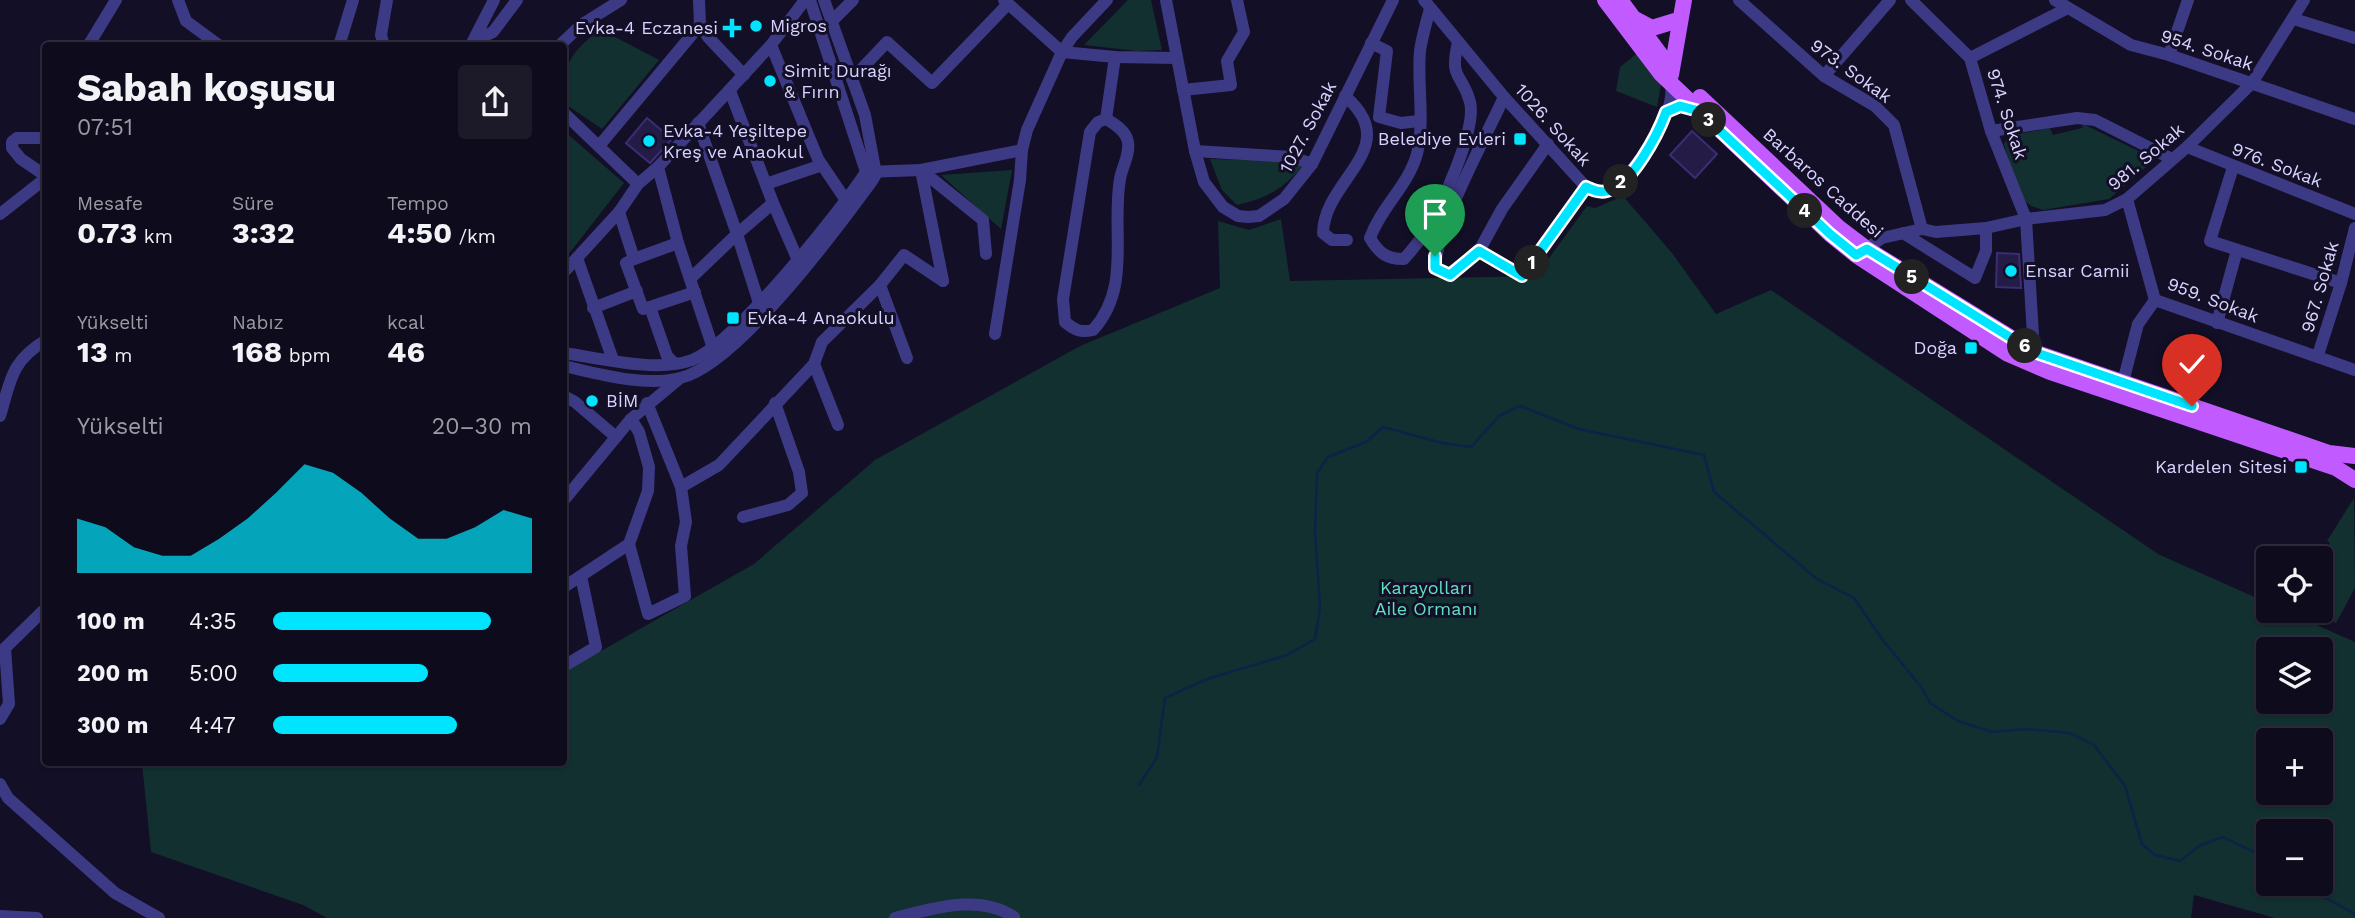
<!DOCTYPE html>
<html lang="tr">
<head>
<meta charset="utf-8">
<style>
  :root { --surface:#0e0b1c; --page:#1c1929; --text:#f1f3f6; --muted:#9b9ba3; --line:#2e2b3b; --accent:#00e5ff }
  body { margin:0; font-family:"Work Sans",sans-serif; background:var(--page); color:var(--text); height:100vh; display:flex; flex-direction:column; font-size:26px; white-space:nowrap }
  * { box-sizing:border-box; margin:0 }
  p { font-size:23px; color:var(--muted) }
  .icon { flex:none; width:38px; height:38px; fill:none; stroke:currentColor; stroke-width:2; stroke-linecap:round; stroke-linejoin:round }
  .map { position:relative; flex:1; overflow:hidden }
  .details { position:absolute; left:42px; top:42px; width:525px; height:724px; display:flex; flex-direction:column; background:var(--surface); border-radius:7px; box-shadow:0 2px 5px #0004,0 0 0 2px var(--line) }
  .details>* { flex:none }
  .tools { position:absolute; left:2256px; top:546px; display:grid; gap:14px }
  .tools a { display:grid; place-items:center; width:77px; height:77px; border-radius:7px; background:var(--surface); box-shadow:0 2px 5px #0004,0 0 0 2px var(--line); font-size:35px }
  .pin { position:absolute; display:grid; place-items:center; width:60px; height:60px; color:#fff; margin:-72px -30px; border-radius:50% 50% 50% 0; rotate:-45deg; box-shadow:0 0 7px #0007 }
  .pin .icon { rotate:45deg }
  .km { position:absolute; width:35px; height:35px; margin:-18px; border-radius:50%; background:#222; color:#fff; font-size:19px; line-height:35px; text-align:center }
  .round { display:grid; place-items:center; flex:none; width:74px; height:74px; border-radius:7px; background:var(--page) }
  .headline { display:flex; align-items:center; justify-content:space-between; height:119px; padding:0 35px }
  h1 { font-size:38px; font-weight:700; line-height:52px }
  .stats { display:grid; grid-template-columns:repeat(3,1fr); gap:10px; height:119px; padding:7px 35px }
  .stats div { display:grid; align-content:center }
  .stats b { font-size:30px; font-weight:700 }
  .stats small { font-size:19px; font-weight:400 }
  .stats p { font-size:19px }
  .chart { height:196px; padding:14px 35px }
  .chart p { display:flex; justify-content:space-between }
  .chart svg { width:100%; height:126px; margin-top:7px; fill:var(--accent); opacity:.7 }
  ul { padding:0 35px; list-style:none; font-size:23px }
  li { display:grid; grid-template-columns:112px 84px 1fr; align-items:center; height:52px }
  li i { height:18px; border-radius:9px; background:var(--accent) }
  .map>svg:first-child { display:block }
</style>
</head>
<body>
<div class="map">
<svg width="2355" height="918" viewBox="0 0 2355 918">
  <rect width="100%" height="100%" fill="#130f26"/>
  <!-- green -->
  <g fill="#12302f" fill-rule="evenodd">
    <polygon points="1128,0 1151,0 1162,50 1137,51 1084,45"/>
    <path d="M600,29L659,60L602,129L564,103C564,62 568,56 600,29Z"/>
    <polygon points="1640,51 1662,80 1657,107 1616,91 1620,67"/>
    <polygon points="2083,124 2155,159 2109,199 2043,210 2031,206 2020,197 2004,144 2008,136 2050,128 2053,135 2082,128"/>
    <polygon points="564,131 624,183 564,260"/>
    <path d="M1210,159L1289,161L1302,167C1283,189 1265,199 1237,205L1222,190Z"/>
    <polygon points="1012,170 1001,229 941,175"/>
    <path d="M1623,196L1672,253L1716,314L1771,290L2158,554L2268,603V611H2285L2355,642V918H2275L2194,895L2191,918H327L303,905L151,852L142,763H564V672L754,564L875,460L1080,346L1220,288L1218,221L1249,230L1281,219L1290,281L1536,276L1587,206L1595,208ZM2268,649H2320V702H2268ZM2268,740H2320V793H2268ZM2268,831H2320V884H2268Z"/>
    <polygon points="2354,498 2355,588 2336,623 2314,611 2320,611 2321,560 2330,543 2327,541"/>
  </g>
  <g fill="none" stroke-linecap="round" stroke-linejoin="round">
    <!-- stream -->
    <g stroke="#0c2248" stroke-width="2.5">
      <polyline points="1139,785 1157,757 1165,698 1207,679 1287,655 1315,639 1320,608 1315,532 1317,473 1328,457 1366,442 1383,427 1442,443 1471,447 1499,416 1520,406 1579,429 1704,455 1714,492 1817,579 1854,598 1882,639 1921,687 1930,703 1958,721 1992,732 2026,729 2070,733 2094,745 2125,786 2142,844 2155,855 2180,861 2199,846 2223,837 2268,859"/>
      <polyline points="2300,884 2355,914"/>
    </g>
  </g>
  <!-- building -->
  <g fill="#241b47" stroke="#3b2d73" stroke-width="2">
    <polygon points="647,118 672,139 650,163 626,143"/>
    <polygon points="1692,131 1717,154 1695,178 1670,155"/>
    <polygon points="1997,253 2019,254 2021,288 1996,287"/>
  </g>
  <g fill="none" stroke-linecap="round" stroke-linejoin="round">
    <!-- minor -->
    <g stroke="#3d3a85" stroke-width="12">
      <polyline points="178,0 186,21 220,46"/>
      <polyline points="494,0 473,41 493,32 517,0"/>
      <polyline points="699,0 700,25 708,37 744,75"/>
      <polyline points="1004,0 1062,52 1115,57 1177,58"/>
      <polyline points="1166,0 1195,151 1204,182 1223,207 1238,216 1248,217 1259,216 1284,199 1312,164 1393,0"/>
      <path d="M1424,0L1504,97L1586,187L1600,192L1610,191C1635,171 1676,117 1671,84"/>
      <polyline points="1739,0 1824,76 1875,106 1894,125 1922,229"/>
      <polyline points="1911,0 1970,58 1991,131 2026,219 2034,352"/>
      <polyline points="2055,0 2131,45 2169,55 2355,119"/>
      <path d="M1430,9C1426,23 1422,37 1420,51C1417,85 1425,120 1417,154C1408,186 1381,207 1370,238C1379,253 1386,259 1404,259C1411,251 1418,243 1424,234C1440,210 1477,129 1470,102C1462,72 1449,81 1458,42"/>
      <polyline points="2294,19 2355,38"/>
      <polyline points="832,21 853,0"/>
      <polyline points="1371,43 1387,51 1379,117 1401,123 1419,121"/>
      <polyline points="771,45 818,159 847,202"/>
      <polyline points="88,46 116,0"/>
      <polyline points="339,46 353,0"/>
      <polyline points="384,46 381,35 387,0"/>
      <polyline points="559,46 581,25 621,0"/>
      <polyline points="2169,55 2188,0"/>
      <polyline points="1970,58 2066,9"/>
      <polyline points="1824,76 1890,0"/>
      <polyline points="852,79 887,42 932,83 1008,4"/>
      <polyline points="1183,90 1231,85 1227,61 1244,32 1237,0"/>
      <polyline points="730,91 773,203 737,234 759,303"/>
      <path d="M1345,96C1405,148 1324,179 1323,233L1332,240H1347"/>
      <path d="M1504,97C1485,139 1437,225 1435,268L1450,275L1479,251L1502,209L1548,144"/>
      <polyline points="564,113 638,184"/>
      <path d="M1106,119C1115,124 1126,131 1128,142C1130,155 1122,167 1120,179C1111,231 1132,287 1093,330C1080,333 1075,330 1065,322L1063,299L1090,132L1098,122Z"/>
      <polyline points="1106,119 1115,57"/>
      <polyline points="1991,131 2077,118 2095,120 2172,159"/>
      <polyline points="46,138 17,138 12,142 12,148 21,159 46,176"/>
      <polyline points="599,146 700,25"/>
      <polyline points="2187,147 2355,214"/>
      <polyline points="1195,151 1292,157 1312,164"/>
      <polyline points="658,167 678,243 713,348"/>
      <polyline points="2233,167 2210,241 2341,283"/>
      <polyline points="921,170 983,220 986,254"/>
      <polyline points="921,170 943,281"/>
      <polyline points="867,172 921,170 1022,150"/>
      <polyline points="766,184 822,165"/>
      <polyline points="2127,199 2155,300"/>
      <polyline points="773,203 797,258"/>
      <polyline points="619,212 634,259 626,263 643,309 650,307 667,356 674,363"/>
      <polyline points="0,214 46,178"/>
      <polyline points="1903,233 1975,278 1986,251 1986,228"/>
      <polyline points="1479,251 1522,276 1586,187"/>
      <polyline points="1860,253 1882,238 1922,229 1936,232 1986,228 2026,219 2105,210 2127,199 2187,147 2252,83 2304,0"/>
      <polyline points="577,258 613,360"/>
      <polyline points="634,259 678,243"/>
      <polyline points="564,272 619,212 638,184 658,167 771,45 805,0"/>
      <polyline points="690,279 737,234 698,123"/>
      <polyline points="880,285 907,358"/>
      <polyline points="2155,300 2355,370"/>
      <polyline points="650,307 695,292"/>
      <polyline points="593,308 637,291"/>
      <polyline points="2217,323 2237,250"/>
      <polyline points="995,334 1020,180 1022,150 1027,130 1062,52 1072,37 1107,0"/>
      <path d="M564,353C600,358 657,373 692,360C734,344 839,213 866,172L810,0"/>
      <polyline points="2318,355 2341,283 2355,228"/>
      <polyline points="814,364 838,425"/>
      <path d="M564,366C599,374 644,387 680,378C737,365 837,229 872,181L876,174L865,115L824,0"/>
      <polyline points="2123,382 2138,324 2155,300"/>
      <polyline points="564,396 575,402 616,437"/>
      <polyline points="647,403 681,487 719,465 814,364 822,342 880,285 904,255 943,281"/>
      <path d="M0,416C11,380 10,362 46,340"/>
      <polyline points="564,500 631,419 679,379"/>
      <polyline points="743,517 788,505 802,493 799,472 775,403"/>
      <polyline points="629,544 648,614 685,596 681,546 686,522 681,487"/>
      <polyline points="564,587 629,544 648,491 649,467 639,432 631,419"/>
      <polyline points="1,652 46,608"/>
      <polyline points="564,666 596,647 581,576"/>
      <polyline points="0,719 9,704 5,648"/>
      <polyline points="0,784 8,798 115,893 159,918"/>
      <polyline points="0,916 37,918"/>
      <path d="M895,918C932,909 979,893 1014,917"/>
    </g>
    <!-- major -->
    <g stroke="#c25bff" stroke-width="16">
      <polyline points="1605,0 1661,74 1830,234 1856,255 2008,354 2050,372 2336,468 2355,480"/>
      <polyline points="1620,0 1671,69"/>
      <polyline points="1635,19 1652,28 1675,21"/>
      <polyline points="1671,75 1684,0"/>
      <polyline points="1700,97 1838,227 1867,249 2034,352 2329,453 2355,456"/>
    </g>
  </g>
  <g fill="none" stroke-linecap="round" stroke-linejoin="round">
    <!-- route casing -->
    <g stroke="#fff" stroke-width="14">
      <path id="route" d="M1435,256V268L1450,275L1479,251L1522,276L1586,187C1593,190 1599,193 1607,191C1631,186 1658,134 1666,112L1680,106L1699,111L1830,234L1856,255L1867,249L2034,352L2192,406"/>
    </g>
    <!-- route -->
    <use href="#route" stroke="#00e5ff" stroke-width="9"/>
  </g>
  <!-- markers -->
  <g fill="#00e5ff" stroke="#130f26" stroke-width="2.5">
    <circle cx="756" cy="26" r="7"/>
    <path d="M728.5 17.5h7v7h7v7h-7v7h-7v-7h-7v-7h7z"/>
    <circle cx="770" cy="81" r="7"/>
    <rect x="1513" y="132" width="14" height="14" rx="3.5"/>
    <circle cx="649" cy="141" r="7"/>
    <circle cx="2011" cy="271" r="7"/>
    <rect x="726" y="311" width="14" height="14" rx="3.5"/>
    <rect x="1964" y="341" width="14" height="14" rx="3.5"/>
    <circle cx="592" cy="401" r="7"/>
    <rect x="2294" y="460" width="14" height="14" rx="3.5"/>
  </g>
  <g text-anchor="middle" stroke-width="6" stroke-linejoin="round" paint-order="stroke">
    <!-- poi labels -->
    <g font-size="18" fill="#d9d4ff" stroke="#130f26" text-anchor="start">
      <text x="770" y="32">Migros</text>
      <text x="718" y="34" text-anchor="end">Evka-4 Eczanesi</text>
      <text x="784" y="77">Simit Durağı<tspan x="784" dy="21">&amp; Fırın</tspan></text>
      <text x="663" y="137">Evka-4 Yeşiltepe<tspan x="663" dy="21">Kreş ve Anaokul</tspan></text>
      <text x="1506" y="145" text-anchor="end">Belediye Evleri</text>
      <text x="2025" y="277">Ensar Camii</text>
      <text x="747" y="324">Evka-4 Anaokulu</text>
      <text x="1957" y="354" text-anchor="end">Doğa</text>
      <text x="606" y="407">BİM</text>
      <text x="2287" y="473" text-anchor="end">Kardelen Sitesi</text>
    </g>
    <!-- street labels -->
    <g font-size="18" fill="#d9d4ff" stroke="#130f26">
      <text transform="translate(2207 50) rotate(18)" y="6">954. Sokak</text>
      <text transform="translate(1851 71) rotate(36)" y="6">973. Sokak</text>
      <text transform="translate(2007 114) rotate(72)" y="6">974. Sokak</text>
      <text transform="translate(1553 125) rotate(48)" y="6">1026. Sokak</text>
      <text transform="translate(1308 127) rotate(-62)" y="6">1027. Sokak</text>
      <text transform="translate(2146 157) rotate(-40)" y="6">981. Sokak</text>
      <text transform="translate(2277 165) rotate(21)" y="6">976. Sokak</text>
      <text transform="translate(1823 183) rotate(42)" y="6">Barbaros Caddesi</text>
      <text transform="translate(2320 287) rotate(-74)" y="6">967. Sokak</text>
      <text transform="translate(2213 300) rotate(21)" y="6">959. Sokak</text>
    </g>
    <!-- park labels -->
    <g font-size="18" fill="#5fe0c0" stroke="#130f26">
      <text x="1426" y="594">Karayolları<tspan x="1426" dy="21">Aile Ormanı</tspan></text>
    </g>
  </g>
</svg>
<div class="tools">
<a><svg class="icon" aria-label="locate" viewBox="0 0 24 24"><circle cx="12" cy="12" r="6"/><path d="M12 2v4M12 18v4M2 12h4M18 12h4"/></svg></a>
<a><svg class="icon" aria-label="layers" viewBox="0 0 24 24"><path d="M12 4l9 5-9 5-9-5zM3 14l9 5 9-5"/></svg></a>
<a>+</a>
<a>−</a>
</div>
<div class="pin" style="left:1435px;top:256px;background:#1e9e55"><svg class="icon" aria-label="arrive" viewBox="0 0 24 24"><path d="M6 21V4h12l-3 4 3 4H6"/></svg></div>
<div class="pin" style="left:2192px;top:406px;background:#d93025"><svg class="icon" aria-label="check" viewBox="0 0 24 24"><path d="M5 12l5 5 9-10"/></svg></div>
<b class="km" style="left:1532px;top:263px">1</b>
<b class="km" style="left:1621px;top:182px">2</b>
<b class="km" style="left:1709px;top:120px">3</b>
<b class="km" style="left:1805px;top:211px">4</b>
<b class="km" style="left:1912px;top:277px">5</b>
<b class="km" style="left:2025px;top:346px">6</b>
<section class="details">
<div class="headline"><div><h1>Sabah koşusu</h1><p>07:51</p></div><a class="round"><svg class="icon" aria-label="share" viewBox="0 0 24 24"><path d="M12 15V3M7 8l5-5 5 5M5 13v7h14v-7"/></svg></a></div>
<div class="stats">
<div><p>Mesafe</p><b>0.73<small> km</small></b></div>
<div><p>Süre</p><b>3:32</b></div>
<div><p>Tempo</p><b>4:50<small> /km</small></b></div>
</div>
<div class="stats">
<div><p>Yükselti</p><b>13<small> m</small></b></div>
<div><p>Nabız</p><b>168<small> bpm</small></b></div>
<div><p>kcal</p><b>46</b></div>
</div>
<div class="chart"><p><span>Yükselti</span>20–30 m</p>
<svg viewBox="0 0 160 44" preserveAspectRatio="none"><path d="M0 44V25L10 28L20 35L30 38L40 38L50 32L60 25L70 16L80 6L90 9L100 16L110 25L120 32L130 32L140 28L150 22L160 25V44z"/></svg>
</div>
<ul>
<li><b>100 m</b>4:35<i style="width:84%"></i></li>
<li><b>200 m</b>5:00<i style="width:60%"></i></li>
<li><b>300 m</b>4:47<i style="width:71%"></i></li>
</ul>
</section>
</div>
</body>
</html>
